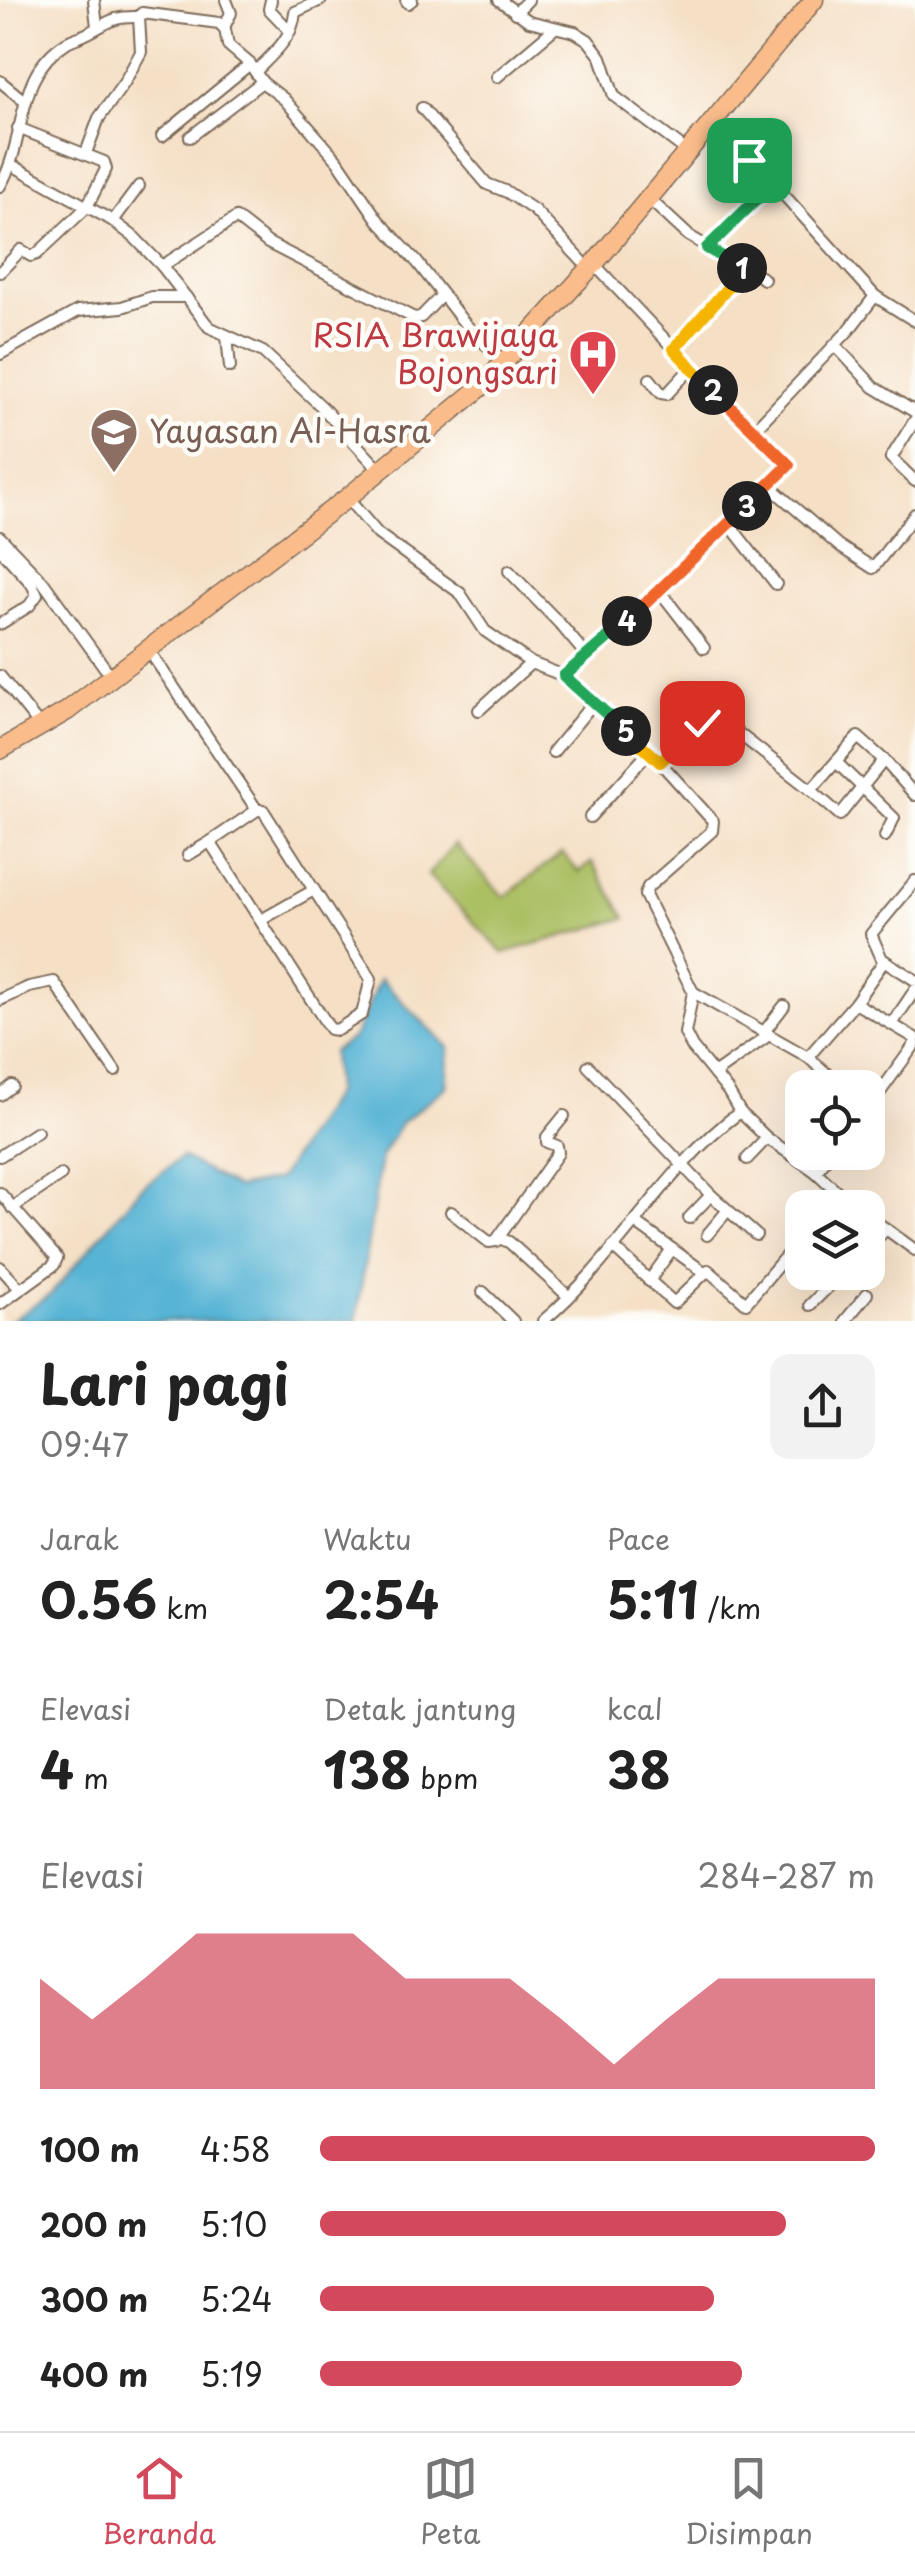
<!DOCTYPE html>
<html lang="id">
<head>
<meta charset="utf-8">
<style>
  :root { --surface:#fff; --page:#f2f2f2; --text:#222; --muted:#767676; --line:#e0e0e0; --accent:#d1495b }
  body { margin:0; font-family:"Playpen Sans",sans-serif; background:var(--page); color:var(--text); height:100vh; display:flex; flex-direction:column; font-size:38px; white-space:nowrap }
  * { box-sizing:border-box; margin:0 }
  p { font-size:32px; color:var(--muted) }
  .icon { flex:none; width:55px; height:55px; fill:none; stroke:currentColor; stroke-width:2; stroke-linecap:round; stroke-linejoin:round }
  .map { position:relative; height:1321px; overflow:hidden }
  .panel { display:flex; flex-direction:column; background:var(--surface); flex:1 }
  .panel>* { flex:none }
  .tools { position:absolute; left:785px; top:1070px; display:grid; gap:20px }
  .tools a { display:grid; place-items:center; width:100px; height:100px; border-radius:20px; background:var(--surface); box-shadow:0 10px 40px #0002; font-size:50px }
  .pin { position:absolute; display:grid; place-items:center; width:85px; height:85px; color:#fff; margin:-42px; border-radius:20px; box-shadow:0 5px 15px #0006 }
  .km { position:absolute; width:50px; height:50px; margin:-25px; border-radius:50%; background:#222; color:#fff; font-size:28px; line-height:50px; text-align:center }
  .round { display:grid; place-items:center; flex:none; width:105px; height:105px; border-radius:20px; background:var(--page) }
  .head { display:flex; align-items:center; justify-content:space-between; height:170px; padding:0 40px }
  h1 { font-size:55px; font-weight:700; line-height:75px }
  .metrics { display:grid; grid-template-columns:repeat(3,1fr); gap:15px; height:170px; padding:10px 40px }
  .metrics div { display:grid; align-content:center }
  .metrics b { font-size:50px; font-weight:700 }
  .metrics small { font-size:28px; font-weight:400 }
  .metrics p { font-size:28px }
  .chart { height:280px; padding:20px 40px }
  .chart p { display:flex; justify-content:space-between }
  .chart svg { width:100%; height:180px; margin-top:10px; fill:var(--accent); opacity:.7 }
  ul { padding:0 40px; list-style:none; font-size:32px }
  li { display:grid; grid-template-columns:160px 120px 1fr; align-items:center; height:75px }
  li i { height:25px; border-radius:12px; background:var(--accent) }
  .tab-bar { display:flex; justify-content:space-around; align-items:center; height:140px; border-top:2px solid var(--line); background:var(--surface); font-size:28px; color:var(--muted) }
  .tab-bar a { display:grid; justify-items:center; gap:5px }
  .tab-bar .selected { color:var(--accent) }
  .map>svg:first-child { display:block }
</style>
</head>
<body>
<div class="map">
<svg width="915" height="1321" viewBox="0 0 915 1321">
  <rect width="100%" height="100%" fill="#fdfcf7"/>
  <filter id="ink" filterUnits="userSpaceOnUse"><feTurbulence type="fractalNoise" baseFrequency=".01" numOctaves="2"/><feDisplacementMap in="SourceGraphic" scale="20" xChannelSelector="R" yChannelSelector="G"/><feConvolveMatrix kernelMatrix="1 2 1 2 8 2 1 2 1" color-interpolation-filters="sRGB"/></filter>
  <filter id="wash" filterUnits="userSpaceOnUse"><feTurbulence type="fractalNoise" baseFrequency=".0048" numOctaves="4" result="noise"/><feDisplacementMap in="SourceGraphic" scale="40" xChannelSelector="R" yChannelSelector="G"/><feGaussianBlur stdDeviation="2.25" result="paint"/><feColorMatrix in="noise" values="0 0 0 0 0 0 0 0 0 0 0 0 0 0 0 0 0 1.4 0 .05"/><feComposite in="paint" operator="in"/></filter>
  <g filter="url(#wash)">
    <rect width="100%" height="100%" fill="#f5dfc5"/>
    <!-- green -->
    <polygon fill="#abbf63" stroke="#737440" stroke-width="2.5" points="455,844 504,897 562,853 579,872 592,862 626,918 503,953 428,875"/>
    <!-- water -->
    <polygon fill="#56b4d5" stroke="#486f7a" stroke-width="2.5" points="380,979 449,1048 446,1087 401,1123 381,1157 356,1321 11,1321 51,1294 141,1188 182,1157 237,1188 279,1179 335,1092 332,1052 354,1037"/>
  </g>
  <g filter="url(#ink)">
    <g fill="none" stroke-linecap="round" stroke-linejoin="round">
      <!-- minor casing -->
      <g stroke="#7c6958" stroke-width="14">
        <g id="minor">
          <polyline points="94,0 97,27"/>
          <polyline points="271,0 269,9 290,31"/>
          <polyline points="406,0 408,3 412,0"/>
          <polyline points="499,0 529,21 575,32 588,40 601,57 614,96 688,152"/>
          <polyline points="515,13 528,0"/>
          <polyline points="224,27 231,13 226,0"/>
          <path d="M256,71C273,54 293,38 295,12L321,0"/>
          <polyline points="497,77 555,28"/>
          <polyline points="0,81 23,100"/>
          <polyline points="422,108 487,184 507,192 534,210 582,261"/>
          <polyline points="708,128 739,151 773,183 875,296 915,321"/>
          <polyline points="162,136 250,64"/>
          <polyline points="190,137 262,82"/>
          <polyline points="86,153 99,118 124,83 141,52 139,17"/>
          <polyline points="12,165 113,221 134,237 162,266 209,327 263,352 321,406 375,465"/>
          <path d="M0,186C28,139 13,75 67,42C74,38 81,37 88,33C110,22 112,16 139,17L142,13L219,23L225,29L228,45L250,64L262,82L284,99L338,161L378,220L417,262L465,324L505,363"/>
          <polyline points="648,198 689,236 764,279"/>
          <polyline points="113,221 139,186"/>
          <polyline points="707,248 773,183"/>
          <polyline points="594,264 706,383 789,465 768,485"/>
          <polyline points="162,266 236,218 268,243 414,318 421,317 442,295"/>
          <polyline points="0,272 21,250 31,256 37,254 87,207 106,169 104,162 18,128"/>
          <polyline points="227,336 230,367"/>
          <polyline points="835,345 874,387 915,412"/>
          <polyline points="674,349 744,269"/>
          <polyline points="0,354 78,311 122,307 152,297 186,297"/>
          <polyline points="650,379 661,393 667,394 691,368"/>
          <polyline points="915,420 891,458 915,481"/>
          <polyline points="755,429 849,330 875,296"/>
          <polyline points="347,498 378,534 460,593 485,631 531,663 564,676 584,691 647,748 713,821 712,831 648,887 645,895 693,992 685,1033 692,1047 728,1091 740,1112 767,1138 816,1172 855,1208"/>
          <polyline points="729,524 776,584"/>
          <polyline points="0,537 43,582 105,668"/>
          <polyline points="0,549 32,584 37,595 29,606 0,624"/>
          <polyline points="509,571 560,624 587,656"/>
          <polyline points="659,590 704,648"/>
          <polyline points="148,649 257,810 263,810 371,979 362,1014 337,1030 330,1029 210,842 257,810"/>
          <polyline points="0,676 40,726"/>
          <polyline points="564,676 637,613 768,485 839,546 873,568 915,514"/>
          <polyline points="479,710 531,663"/>
          <polyline points="553,752 594,702"/>
          <path d="M660,762C676,747 697,717 720,719L811,790L858,737L884,760L915,795"/>
          <polyline points="836,762 894,818 885,836"/>
          <polyline points="811,790 840,815 884,760"/>
          <polyline points="590,817 650,751"/>
          <polyline points="188,855 210,842"/>
          <polyline points="915,881 871,934 882,959 915,980"/>
          <polyline points="261,920 314,890"/>
          <polyline points="693,992 808,1057 855,1003 915,1038"/>
          <polyline points="0,1000 29,987 54,982 115,1071"/>
          <polyline points="855,1003 884,961"/>
          <polyline points="892,1024 915,990"/>
          <polyline points="764,1032 784,1006"/>
          <polyline points="808,1057 843,1088"/>
          <polyline points="588,1066 711,1195 756,1235"/>
          <polyline points="714,1074 769,1035"/>
          <polyline points="0,1095 12,1086"/>
          <polyline points="868,1109 915,1044"/>
          <polyline points="0,1156 37,1132"/>
          <polyline points="747,1159 767,1138"/>
          <polyline points="816,1172 832,1152"/>
          <polyline points="0,1193 57,1258 54,1265 0,1304"/>
          <polyline points="12,1208 61,1175"/>
          <polyline points="827,1208 839,1193"/>
          <polyline points="451,1212 489,1242 496,1241 558,1153 557,1146 547,1142 547,1137 564,1116"/>
          <polyline points="868,1216 915,1250"/>
          <polyline points="689,1218 711,1195"/>
          <polyline points="636,1223 704,1272"/>
          <polyline points="707,1235 728,1210"/>
          <polyline points="499,1238 509,1242 568,1296"/>
          <polyline points="613,1247 674,1303 708,1270 746,1303 802,1237"/>
          <polyline points="868,1248 886,1229"/>
          <polyline points="0,1267 20,1289"/>
          <polyline points="649,1281 672,1249"/>
          <polyline points="483,1292 513,1321"/>
          <polyline points="810,1305 843,1272"/>
          <path d="M543,1321C617,1259 663,1169 740,1112"/>
          <polyline points="845,1321 867,1294"/>
        </g>
      </g>
      <!-- trunk casing -->
      <g stroke="#7c6958" stroke-width="21">
        <polyline id="trunk" points="0,750 67,711 347,498 480,388 594,264 814,0"/>
      </g>
      <!-- minor -->
      <use href="#minor" stroke="#fff" stroke-width="10"/>
      <!-- trunk -->
      <use href="#trunk" stroke="#fabc8b" stroke-width="18"/>
    </g>
  </g>
  <g fill="none" stroke-linecap="round" stroke-linejoin="round" filter="url(#ink)">
    <!-- split-1 casing -->
    <g stroke="#fff" stroke-width="20">
      <polyline id="split-1" points="742,268 707,248 773,183 749,160"/>
    </g>
    <!-- split-2 casing -->
    <g stroke="#fff" stroke-width="20">
      <polyline id="split-2" points="713,390 674,349 744,269 742,268"/>
    </g>
    <!-- split-3 casing -->
    <g stroke="#fff" stroke-width="20">
      <polyline id="split-3" points="713,390 789,465 747,506"/>
    </g>
    <!-- split-4 casing -->
    <g stroke="#fff" stroke-width="20">
      <polyline id="split-4" points="627,621 747,506"/>
    </g>
    <!-- split-5 casing -->
    <g stroke="#fff" stroke-width="20">
      <polyline id="split-5" points="626,731 564,676 627,621"/>
    </g>
    <!-- split-6 casing -->
    <g stroke="#fff" stroke-width="20">
      <polyline id="split-6" points="626,731 660,762 702,723"/>
    </g>
    <!-- split-1 -->
    <use href="#split-1" stroke="#22a559" stroke-width="12"/>
    <!-- split-2 -->
    <use href="#split-2" stroke="#f5b400" stroke-width="12"/>
    <!-- split-3 -->
    <use href="#split-3" stroke="#f0652b" stroke-width="12"/>
    <!-- split-4 -->
    <use href="#split-4" stroke="#f0652b" stroke-width="12"/>
    <!-- split-5 -->
    <use href="#split-5" stroke="#22a559" stroke-width="12"/>
    <!-- split-6 -->
    <use href="#split-6" stroke="#f5b400" stroke-width="12"/>
  </g>
  <!-- icons -->
  <defs>
    <g id="hospital-pin" transform="scale(2.5)"><path d="M0 17L-7.5 6A9.5 9.5 0 1 1 7.5 6Z" fill="#e0444e" stroke="#fdfcf7"/><path d="M-5-5h3v3.5h4V-5h3V5h-3V1.5h-4V5h-3Z" fill="#fff"/></g>
    <g id="school-pin" transform="scale(2.5)"><path d="M0 17L-7.5 6A9.5 9.5 0 1 1 7.5 6Z" fill="#8d6e63" stroke="#fdfcf7"/><path d="M0-5L7-2L0 1L-7-2ZM-4 1L0 2.5L4 1V4Q0 6-4 4Z" fill="#fff"/></g>
  </defs>
  <g fill-rule="evenodd">
    <use href="#hospital-pin" x="593" y="354"/>
    <use href="#school-pin" x="114" y="432"/>
  </g>
  <g text-anchor="middle" stroke-width="9" stroke-linejoin="round" paint-order="stroke">
    <!-- health labels -->
    <g font-size="32" fill="#be3a42" stroke="#fdfcf7" text-anchor="end">
      <text x="558" y="347">RSIA Brawijaya<tspan x="558" dy="37">Bojongsari</tspan></text>
    </g>
    <!-- education labels -->
    <g font-size="32" fill="#785e54" stroke="#fdfcf7" text-anchor="start">
      <text x="149" y="443">Yayasan Al-Hasra</text>
    </g>
  </g>
</svg>
<div class="tools">
<a><svg class="icon" aria-label="locate" viewBox="0 0 24 24"><circle cx="12" cy="12" r="6"/><path d="M12 2v4M12 18v4M2 12h4M18 12h4"/></svg></a>
<a><svg class="icon" aria-label="layers" viewBox="0 0 24 24"><path d="M12 4l9 5-9 5-9-5zM3 14l9 5 9-5"/></svg></a>
</div>
<div class="pin" style="left:749px;top:160px;background:#1e9e55"><svg class="icon" aria-label="arrive" viewBox="0 0 24 24"><path d="M6 21V4h12l-3 4 3 4H6"/></svg></div>
<div class="pin" style="left:702px;top:723px;background:#d93025"><svg class="icon" aria-label="check" viewBox="0 0 24 24"><path d="M5 12l5 5 9-10"/></svg></div>
<b class="km" style="left:742px;top:268px">1</b>
<b class="km" style="left:713px;top:390px">2</b>
<b class="km" style="left:747px;top:506px">3</b>
<b class="km" style="left:627px;top:621px">4</b>
<b class="km" style="left:626px;top:731px">5</b>
</div>
<section class="panel">
<div class="head"><div><h1>Lari pagi</h1><p>09:47</p></div><a class="round"><svg class="icon" aria-label="share" viewBox="0 0 24 24"><path d="M12 15V3M7 8l5-5 5 5M5 13v7h14v-7"/></svg></a></div>
<div class="metrics">
<div><p>Jarak</p><b>0.56<small> km</small></b></div>
<div><p>Waktu</p><b>2:54</b></div>
<div><p>Pace</p><b>5:11<small> /km</small></b></div>
</div>
<div class="metrics">
<div><p>Elevasi</p><b>4<small> m</small></b></div>
<div><p>Detak jantung</p><b>138<small> bpm</small></b></div>
<div><p>kcal</p><b>38</b></div>
</div>
<div class="chart"><p><span>Elevasi</span>284–287 m</p>
<svg viewBox="0 0 160 44" preserveAspectRatio="none"><path d="M0 44V17L10 27L20 17L30 6L40 6L50 6L60 6L70 17L80 17L90 17L100 27L110 38L120 27L130 17L140 17L150 17L160 17V44z"/></svg>
</div>
<ul>
<li><b>100 m</b>4:58<i style="width:100%"></i></li>
<li><b>200 m</b>5:10<i style="width:84%"></i></li>
<li><b>300 m</b>5:24<i style="width:71%"></i></li>
<li><b>400 m</b>5:19<i style="width:76%"></i></li>
</ul>
</section>
<nav class="tab-bar">
<a class="selected"><svg class="icon" aria-label="home" viewBox="0 0 24 24"><path d="M3 11l9-7 9 7M6 9v11h12V9"/></svg>Beranda</a>
<a><svg class="icon" aria-label="map" viewBox="0 0 24 24"><path d="M3 6l6-2 6 2 6-2v14l-6 2-6-2-6 2zM9 4v14M15 6v14"/></svg>Peta</a>
<a><svg class="icon" aria-label="saved" viewBox="0 0 24 24"><path d="M7 4h10v16l-5-4-5 4z"/></svg>Disimpan</a>
</nav>
</body>
</html>
